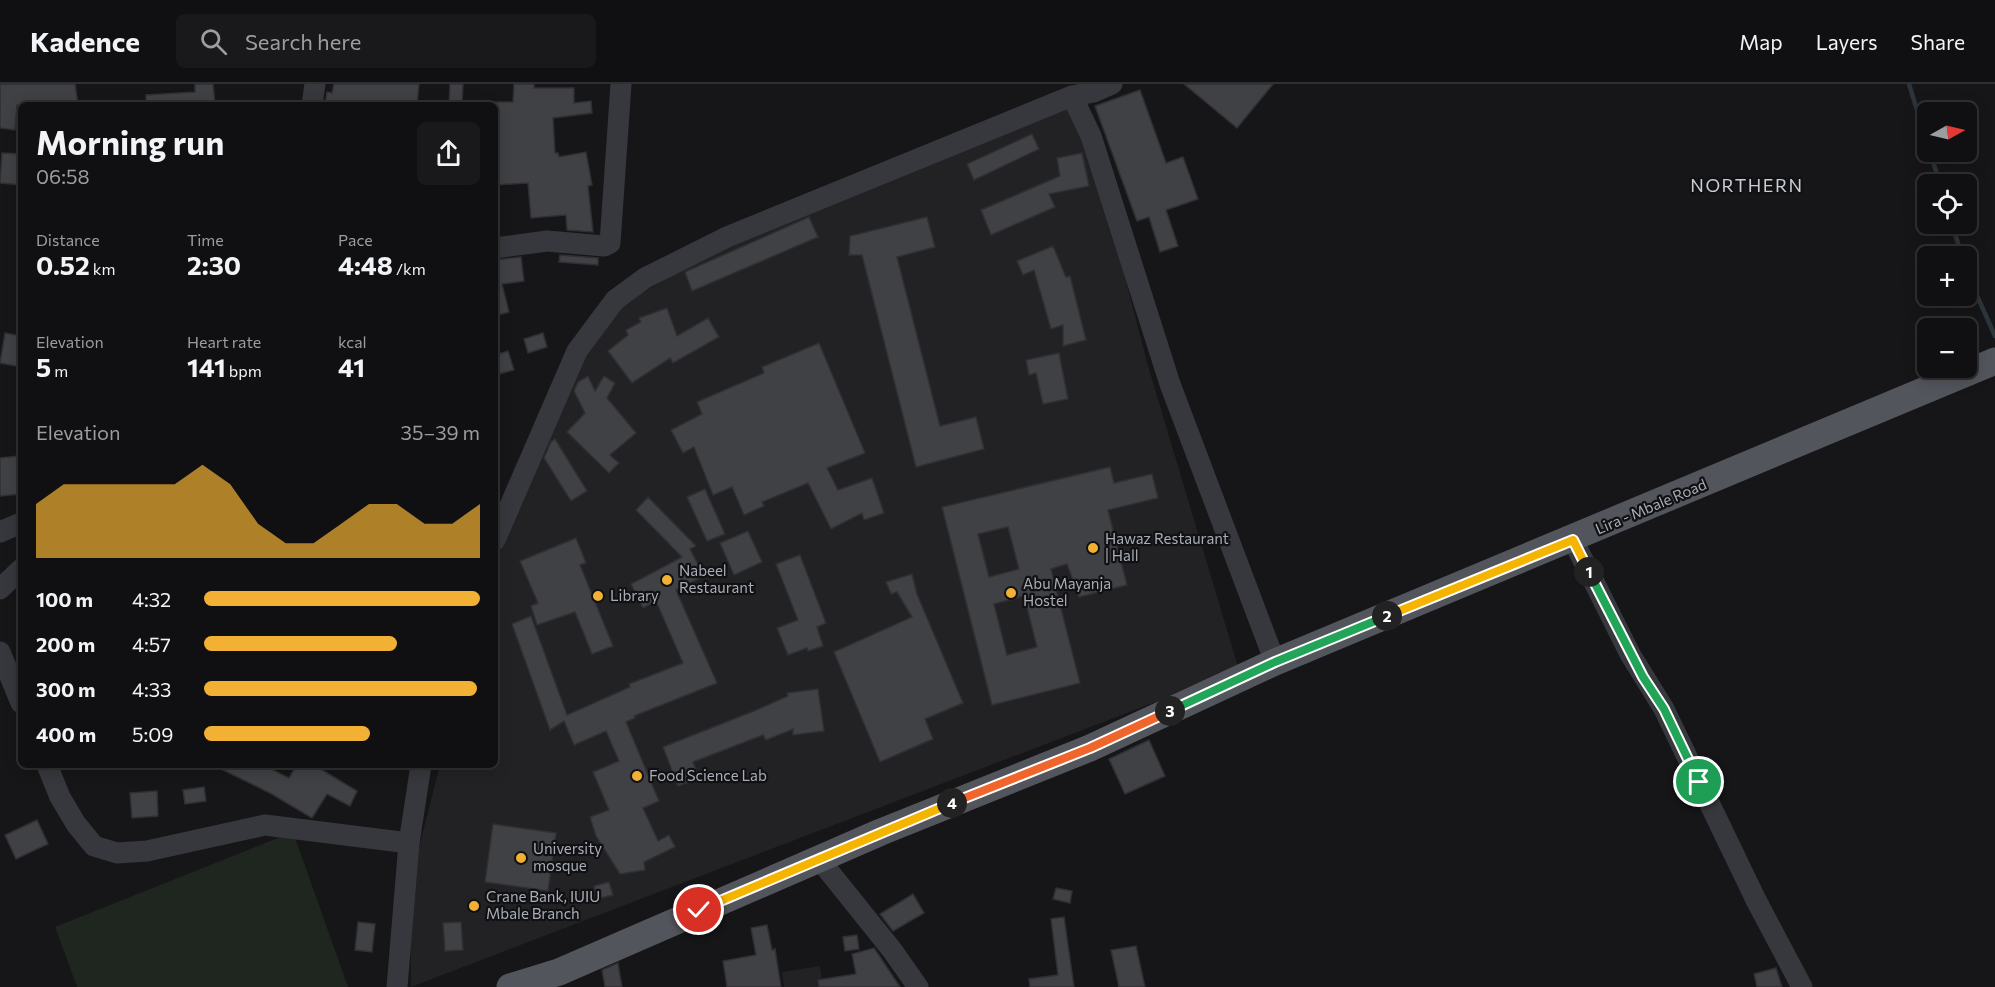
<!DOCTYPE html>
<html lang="en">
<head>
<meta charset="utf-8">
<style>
  :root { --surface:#101012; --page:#19191b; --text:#f1f3f6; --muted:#9c9d9f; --line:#303032; --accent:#f2b134 }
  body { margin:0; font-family:Commissioner,sans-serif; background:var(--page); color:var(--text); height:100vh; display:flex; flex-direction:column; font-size:22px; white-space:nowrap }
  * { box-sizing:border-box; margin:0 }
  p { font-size:20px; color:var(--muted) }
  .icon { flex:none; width:33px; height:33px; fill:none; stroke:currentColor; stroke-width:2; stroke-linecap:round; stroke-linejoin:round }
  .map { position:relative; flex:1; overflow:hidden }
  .sheet { position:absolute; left:18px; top:18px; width:480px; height:666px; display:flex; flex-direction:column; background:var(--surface); border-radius:9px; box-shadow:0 3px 15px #0003,0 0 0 2px var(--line) }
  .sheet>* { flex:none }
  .needle { width:39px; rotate:82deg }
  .controls { position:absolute; left:1917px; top:18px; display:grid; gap:12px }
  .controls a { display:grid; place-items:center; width:60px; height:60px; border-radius:9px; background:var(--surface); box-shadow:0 3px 15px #0003,0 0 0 2px var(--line); font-size:30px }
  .pin { position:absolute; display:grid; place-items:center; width:51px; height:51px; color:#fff; margin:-26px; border:3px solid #fff; border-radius:50%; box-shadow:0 2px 6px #0007 }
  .km { position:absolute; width:30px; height:30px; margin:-15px; border-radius:50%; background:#222; color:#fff; font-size:16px; line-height:30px; text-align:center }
  .round { display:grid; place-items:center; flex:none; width:63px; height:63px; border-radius:9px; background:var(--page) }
  .overview { display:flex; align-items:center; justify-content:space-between; height:102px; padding:0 18px }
  h1 { font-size:33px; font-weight:700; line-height:45px }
  .stats { display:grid; grid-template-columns:repeat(3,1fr); gap:9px; height:102px; padding:6px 18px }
  .stats div { display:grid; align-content:center }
  .stats b { font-size:26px; font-weight:700 }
  .stats small { font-size:16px; font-weight:400 }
  .stats p { font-size:16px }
  .chart { height:168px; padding:12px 18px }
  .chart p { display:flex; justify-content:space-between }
  .chart svg { width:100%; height:108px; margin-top:6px; fill:var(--accent); opacity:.7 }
  ul { padding:0 18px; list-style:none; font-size:20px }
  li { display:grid; grid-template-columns:96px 72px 1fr; align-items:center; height:45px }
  li i { height:15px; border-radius:8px; background:var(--accent) }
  header { display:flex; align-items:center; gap:36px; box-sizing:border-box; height:84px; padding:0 30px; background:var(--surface); border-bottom:2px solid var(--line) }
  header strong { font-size:28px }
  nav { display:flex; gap:33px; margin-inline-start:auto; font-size:21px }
  .search { width:420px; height:54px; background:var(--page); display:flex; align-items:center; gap:15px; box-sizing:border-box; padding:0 21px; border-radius:9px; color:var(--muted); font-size:22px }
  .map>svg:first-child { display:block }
</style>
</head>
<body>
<header>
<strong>Kadence</strong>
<div class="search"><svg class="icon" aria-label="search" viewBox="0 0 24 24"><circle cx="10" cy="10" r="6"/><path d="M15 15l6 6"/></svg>Search here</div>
<nav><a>Map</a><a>Layers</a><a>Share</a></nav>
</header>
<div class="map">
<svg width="1995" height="903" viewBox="0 0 1995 903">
  <rect width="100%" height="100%" fill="#161618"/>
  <!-- built -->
  <g fill="#222225">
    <polygon points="1067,19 1086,55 1115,154 1148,282 1239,586 411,903 410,799 440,681 495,681 495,466 578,270 616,224 722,163"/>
    <polygon points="820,882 823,903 784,903 782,888"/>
  </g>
  <!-- green -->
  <polygon fill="#1e261f" points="293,748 348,903 77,903 55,843"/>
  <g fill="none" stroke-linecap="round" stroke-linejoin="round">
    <!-- stream -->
    <g stroke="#2c353c" stroke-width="4.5">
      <polyline points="1909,0 1928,61"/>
      <polyline points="1930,68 1940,100"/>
      <polyline points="1952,140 1962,172"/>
      <polyline points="1966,187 1995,252"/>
    </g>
  </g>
  <!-- building -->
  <g fill="#404145" stroke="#303034" stroke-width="1.5" fill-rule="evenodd">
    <polygon points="0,0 75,0 78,21 17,21 15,46 0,44"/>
    <polygon points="195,0 213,0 215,20 146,21 146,11 195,8"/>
    <polygon points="334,0 419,0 417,21 325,21 327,8 332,9"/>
    <polygon points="450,0 463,0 462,21 449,21"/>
    <polygon points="514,0 534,0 534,4 574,4 574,19 591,17 592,29 553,34 555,69 558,69 559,73 586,68 592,101 588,102 593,148 567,146 566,131 531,134 528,99 495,101 495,18 513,18"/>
    <polygon points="1184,0 1273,0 1237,44"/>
    <polygon points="1140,6 1166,79 1183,73 1198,115 1166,126 1178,162 1160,168 1149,133 1137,137 1095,22"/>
    <polygon points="1032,50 1039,65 974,96 967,80"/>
    <polygon points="2,69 21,70 21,101 0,99"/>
    <polygon points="1082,69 1089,102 1049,110 1055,123 991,151 981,126 1060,92 1057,74"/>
    <polygon points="809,133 818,153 692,207 685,188"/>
    <polygon points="927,133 935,163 897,173 940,342 976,333 984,365 916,383 862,171 849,171 850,152"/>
    <polygon points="1053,162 1066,193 1070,192 1086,256 1063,262 1063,241 1051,245 1034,186 1023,191 1017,177"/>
    <polygon points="560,171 598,174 598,181 559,178"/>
    <polygon points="521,173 524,197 502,200 509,228 495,232 495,176"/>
    <polygon points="667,224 677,252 708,234 719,253 673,279 670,274 632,299 608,267 628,251 626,246 641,238 639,234"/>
    <polygon points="5,249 21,252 21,283 0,279"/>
    <polygon points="543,249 547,263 528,269 524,255"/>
    <polygon points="819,259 865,369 827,384 838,406 872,394 884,429 864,436 862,429 831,445 808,399 762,418 764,422 744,431 732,403 713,411 694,363 683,369 671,346 702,330 697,318 764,289 762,283"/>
    <polygon points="508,267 514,286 495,291 495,271"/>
    <polygon points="1059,269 1068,315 1043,320 1036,289 1029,291 1026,276"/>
    <polygon points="588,292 595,307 604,292 615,299 607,314 636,349 610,371 619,379 609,389 567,348 585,329 574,307 578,298"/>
    <polygon points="555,355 587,407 571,417 544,374 551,358"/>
    <polygon points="18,372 21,410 0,412 0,374"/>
    <path d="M1110,383L1114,399L1152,390L1158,414L1108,426L1127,501L1079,513L1067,480L1051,485L1080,599L992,621L942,423ZM1008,443L1019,485L989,493L978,450ZM1024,512L1037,563L1007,571L994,520Z"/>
    <polygon points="705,405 725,450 707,457 687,413"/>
    <polygon points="648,413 696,462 690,465 704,492 676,506 717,599 634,632 635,634 626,638 659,717 643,724 658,757 669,751 675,763 644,778 645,786 620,790 596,752 590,733 609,726 593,688 619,677 606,647 574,661 564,637 550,646 512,540 531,532 567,631 630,603 629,600 683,579 656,517 643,524 631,500 682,473 636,426"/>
    <polygon points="748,447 762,478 734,491 720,459"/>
    <polygon points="576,454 586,479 580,481 613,562 592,570 575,528 537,541 531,522 538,519 520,477"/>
    <polygon points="800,471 826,539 817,543 823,562 808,567 807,564 788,571 777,544 798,536 776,480"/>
    <polygon points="912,490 917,510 963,619 925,635 933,655 880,678 834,568 912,533 897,508 891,510 886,498"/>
    <polygon points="818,605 824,647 793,651 793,645 766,656 763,651 693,678 699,694 678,702 663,663 754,627 788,612 787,609"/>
    <polygon points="1149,656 1165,692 1125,710 1109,675"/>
    <polygon points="213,681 263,681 289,694 297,681 314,681 357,707 350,722 327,710 312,734 270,709"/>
    <polygon points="204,703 206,717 185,720 183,706"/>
    <polygon points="157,707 158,732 132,734 130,709"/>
    <polygon points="37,736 48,760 16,775 5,751"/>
    <polygon points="493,740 556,749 548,807 485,798"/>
    <polygon points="609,798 613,811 597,815 594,802"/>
    <polygon points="1056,804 1072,807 1070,819 1053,815"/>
    <polygon points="913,810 924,829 893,847 880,830"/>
    <polygon points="1064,833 1074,903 1030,903 1029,895 1058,891 1051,835"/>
    <polygon points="358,838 375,840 372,868 355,866"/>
    <polygon points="461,838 463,866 445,867 443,839"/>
    <polygon points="767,841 772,866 775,865 781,903 727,903 723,877 756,871 751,844"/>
    <polygon points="857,851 859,865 845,867 843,853"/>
    <polygon points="1136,862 1145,903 1119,903 1111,866"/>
    <polygon points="874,864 900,903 819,903 818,896 856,890 852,870"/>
    <polygon points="618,879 622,903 605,903 602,886"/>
    <polygon points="1776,884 1782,903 1757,903 1754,890"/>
  </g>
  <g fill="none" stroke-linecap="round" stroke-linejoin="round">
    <!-- minor -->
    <g stroke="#37383d" stroke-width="21">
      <polyline points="1072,12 1094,8 1112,0"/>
      <polyline points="312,21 315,0"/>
      <polyline points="495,164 547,157 604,162 610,159 621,0"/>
      <polyline points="0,448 21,439"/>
      <polyline points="495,456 577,267 615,216 645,194 727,153 1072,12 1091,52 1170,300 1275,578"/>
      <polyline points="1573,456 1630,570 1664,625 1756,816 1802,903"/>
      <polyline points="0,505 21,485"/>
      <polyline points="0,568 21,619"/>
      <polyline points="47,681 60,713 76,740 94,762 117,769 147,767 265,741 409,759"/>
      <polyline points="819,775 892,866 918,903"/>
      <polyline points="397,903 409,759 421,681"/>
    </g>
    <!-- major -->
    <polyline stroke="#53555c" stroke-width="27" points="510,903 559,888 881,748 1090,664 1275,578 1995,277"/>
  </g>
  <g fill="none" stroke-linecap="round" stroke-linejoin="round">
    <!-- split-1 casing -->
    <g stroke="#fff" stroke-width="12">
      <polyline id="split-1" points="1589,488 1643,593 1664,625 1699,698"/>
    </g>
    <!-- split-2 casing -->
    <g stroke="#fff" stroke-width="12">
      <polyline id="split-2" points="1387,532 1573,456 1589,488"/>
    </g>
    <!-- split-3 casing -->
    <g stroke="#fff" stroke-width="12">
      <polyline id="split-3" points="1170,627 1275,578 1387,532"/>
    </g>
    <!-- split-4 casing -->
    <g stroke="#fff" stroke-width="12">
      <polyline id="split-4" points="952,719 1090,664 1170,627"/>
    </g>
    <!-- split-5 casing -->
    <g stroke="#fff" stroke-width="12">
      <polyline id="split-5" points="699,826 952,719"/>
    </g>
    <!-- split-1 -->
    <use href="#split-1" stroke="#22a559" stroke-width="8"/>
    <!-- split-2 -->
    <use href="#split-2" stroke="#f5b400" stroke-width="8"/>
    <!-- split-3 -->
    <use href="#split-3" stroke="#22a559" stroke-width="8"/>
    <!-- split-4 -->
    <use href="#split-4" stroke="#f0652b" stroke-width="8"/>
    <!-- split-5 -->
    <use href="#split-5" stroke="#f5b400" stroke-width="8"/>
  </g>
  <!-- markers -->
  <g fill="#f2b134" stroke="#111113" stroke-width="2">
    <circle cx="1093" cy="464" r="6"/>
    <circle cx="667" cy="496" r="6"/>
    <circle cx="1011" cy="509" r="6"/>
    <circle cx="598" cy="512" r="6"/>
    <circle cx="637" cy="692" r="6"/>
    <circle cx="521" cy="774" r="6"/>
    <circle cx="474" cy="822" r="6"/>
  </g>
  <g text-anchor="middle" stroke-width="4.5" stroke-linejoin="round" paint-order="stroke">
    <!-- street labels -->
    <g font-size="15" fill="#a8adb8" stroke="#111113">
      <text transform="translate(1651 423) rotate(-23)" y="5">Lira - Mbale Road</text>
    </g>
    <!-- poi labels -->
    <g font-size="15" fill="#a8adb8" stroke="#111113" text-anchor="start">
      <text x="1105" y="460">Hawaz Restaurant<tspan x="1105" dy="17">| Hall</tspan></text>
      <text x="679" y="492">Nabeel<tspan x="679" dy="17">Restaurant</tspan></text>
      <text x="1023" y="505">Abu Mayanja<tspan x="1023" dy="17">Hostel</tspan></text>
      <text x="610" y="517">Library</text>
      <text x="649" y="697">Food Science Lab</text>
      <text x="533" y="770">University<tspan x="533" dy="17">mosque</tspan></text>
      <text x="486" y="818">Crane Bank, IUIU<tspan x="486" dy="17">Mbale Branch</tspan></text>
    </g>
    <!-- quarter labels -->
    <g font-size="18" letter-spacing="1.5" fill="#c9ccd4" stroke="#111113">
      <text x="1747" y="108">NORTHERN</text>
    </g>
  </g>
</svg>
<div class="controls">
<a><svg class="needle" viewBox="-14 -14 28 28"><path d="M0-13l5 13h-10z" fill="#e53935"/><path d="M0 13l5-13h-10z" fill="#9c9d9f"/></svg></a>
<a><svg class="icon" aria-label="locate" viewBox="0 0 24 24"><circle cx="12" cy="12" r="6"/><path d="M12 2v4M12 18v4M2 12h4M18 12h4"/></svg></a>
<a>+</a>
<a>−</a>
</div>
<div class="pin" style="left:1699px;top:698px;background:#1e9e55"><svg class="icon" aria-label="arrive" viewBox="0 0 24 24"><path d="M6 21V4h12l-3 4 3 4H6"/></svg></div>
<div class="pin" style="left:699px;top:826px;background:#d93025"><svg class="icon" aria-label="check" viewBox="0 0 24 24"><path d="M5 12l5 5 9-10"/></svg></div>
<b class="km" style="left:1589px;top:488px">1</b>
<b class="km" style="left:1387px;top:532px">2</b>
<b class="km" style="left:1170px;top:627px">3</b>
<b class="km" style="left:952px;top:719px">4</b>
<section class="sheet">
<div class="overview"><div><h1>Morning run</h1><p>06:58</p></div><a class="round"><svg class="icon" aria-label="share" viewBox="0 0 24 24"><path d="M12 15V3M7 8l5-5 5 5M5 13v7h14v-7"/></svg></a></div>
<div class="stats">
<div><p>Distance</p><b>0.52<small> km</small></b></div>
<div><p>Time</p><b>2:30</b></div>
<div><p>Pace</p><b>4:48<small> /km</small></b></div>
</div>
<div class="stats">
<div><p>Elevation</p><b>5<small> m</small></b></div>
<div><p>Heart rate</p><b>141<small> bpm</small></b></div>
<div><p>kcal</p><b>41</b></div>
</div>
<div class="chart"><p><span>Elevation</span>35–39 m</p>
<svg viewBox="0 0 160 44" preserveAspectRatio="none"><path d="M0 44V22L10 14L20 14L30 14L40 14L50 14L60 6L70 14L80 30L90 38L100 38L110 30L120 22L130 22L140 30L150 30L160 22V44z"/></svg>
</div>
<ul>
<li><b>100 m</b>4:32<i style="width:100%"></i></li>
<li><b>200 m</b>4:57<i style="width:70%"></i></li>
<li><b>300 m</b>4:33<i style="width:99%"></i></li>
<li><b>400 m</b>5:09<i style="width:60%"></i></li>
</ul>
</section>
</div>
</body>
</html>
